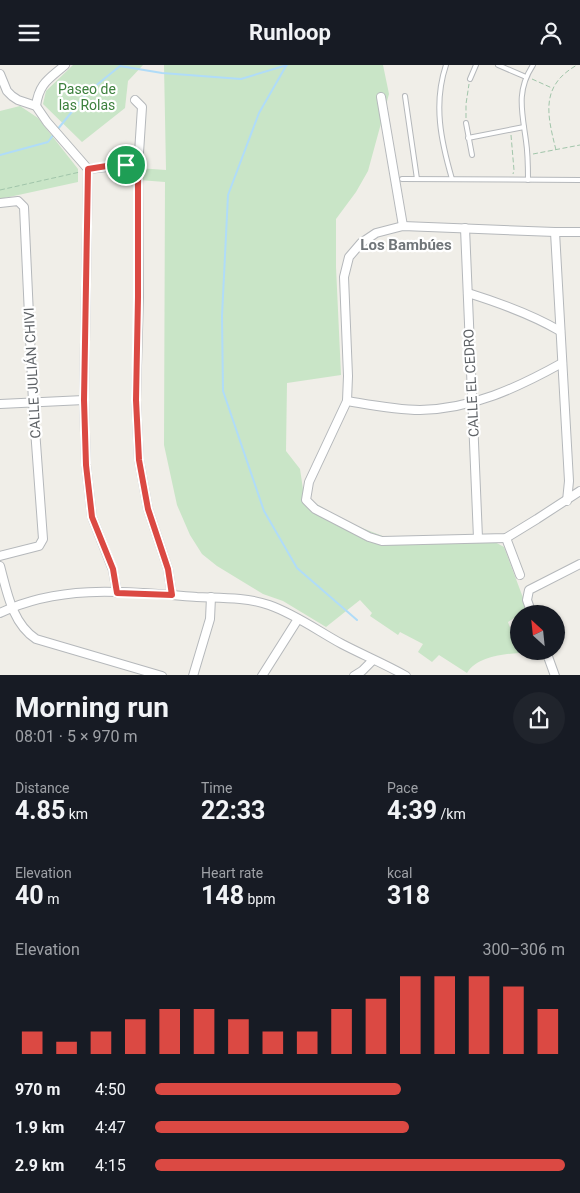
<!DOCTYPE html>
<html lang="en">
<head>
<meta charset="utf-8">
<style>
  :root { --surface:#171b24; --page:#20242c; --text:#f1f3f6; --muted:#9ea1a6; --accent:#db4943 }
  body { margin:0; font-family:Roboto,sans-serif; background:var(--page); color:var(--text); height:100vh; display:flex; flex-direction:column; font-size:19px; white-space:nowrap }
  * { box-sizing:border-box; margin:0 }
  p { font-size:16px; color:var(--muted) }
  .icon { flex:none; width:28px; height:28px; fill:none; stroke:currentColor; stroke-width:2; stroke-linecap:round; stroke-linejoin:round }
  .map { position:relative; height:610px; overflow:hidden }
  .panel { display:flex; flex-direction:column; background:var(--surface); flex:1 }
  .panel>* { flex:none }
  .needle { width:32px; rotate:333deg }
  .fabs { position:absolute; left:510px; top:540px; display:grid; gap:10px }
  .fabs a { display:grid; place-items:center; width:55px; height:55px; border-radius:50%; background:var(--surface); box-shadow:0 1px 4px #0004; font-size:25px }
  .pin { position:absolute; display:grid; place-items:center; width:42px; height:42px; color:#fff; margin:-21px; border:2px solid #fff; border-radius:50%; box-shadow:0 1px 5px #0007 }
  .round { display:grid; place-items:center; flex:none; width:52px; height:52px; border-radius:26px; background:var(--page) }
  .overview { display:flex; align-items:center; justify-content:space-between; height:85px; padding:0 15px }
  h1 { font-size:28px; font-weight:700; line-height:38px }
  .metrics { display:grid; grid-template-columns:repeat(3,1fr); gap:8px; height:85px; padding:5px 15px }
  .metrics div { display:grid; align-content:center }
  .metrics b { font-size:25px; font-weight:700 }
  .metrics small { font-size:14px; font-weight:400 }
  .metrics p { font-size:14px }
  .chart { height:140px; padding:10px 15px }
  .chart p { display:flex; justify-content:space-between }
  .chart svg { width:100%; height:90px; margin-top:5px; stroke:var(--accent); stroke-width:6 }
  ul { padding:0 15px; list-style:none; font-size:16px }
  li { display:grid; grid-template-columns:80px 60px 1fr; align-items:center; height:38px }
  li i { height:12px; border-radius:6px; background:var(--accent) }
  header { display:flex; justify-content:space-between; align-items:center; height:65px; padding:0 15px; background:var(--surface); font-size:22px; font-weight:700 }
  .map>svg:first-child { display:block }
</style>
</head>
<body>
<header><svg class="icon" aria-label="menu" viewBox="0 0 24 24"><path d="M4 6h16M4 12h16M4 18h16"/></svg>Runloop<svg class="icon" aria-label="person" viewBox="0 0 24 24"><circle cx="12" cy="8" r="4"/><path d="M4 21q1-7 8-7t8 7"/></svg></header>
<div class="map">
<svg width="580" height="611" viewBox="0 0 580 611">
  <rect width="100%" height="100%" fill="#f0eee8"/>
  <!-- green -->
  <g fill="#c9e5c7">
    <polygon points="73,0 143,0 128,16 125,43 82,77 43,39 46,26"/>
    <path d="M164,0H383L389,29L368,106L356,127L336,154V202L341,310L287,318L286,386L300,404L304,431L342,455L395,476H493L504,482L528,546L519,549V550L508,557L519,588C503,589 476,592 467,608L439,590L432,597L418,587L423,579L400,567L398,570L370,551L372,548L360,535L326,562L283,536L263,529L217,501L202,489L190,470L177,440L164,380L165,117L139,115L138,103L166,105Z"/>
    <polygon points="20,41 38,53 78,104 78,117 0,134 0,46"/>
  </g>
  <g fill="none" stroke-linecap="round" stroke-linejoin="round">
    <!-- stream -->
    <g stroke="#b0dcf8" stroke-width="2">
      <polyline points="286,1 259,48 228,130 222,251 223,326 264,446 297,503 357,555"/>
      <polyline points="57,65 88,27 120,1 162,8 241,14 287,0"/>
      <polyline points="0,90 48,77 54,69"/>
    </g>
    <!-- service casing -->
    <g stroke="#b5b8bb" stroke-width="6">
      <g id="service">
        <path d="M446,0C433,39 441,76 452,114"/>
        <polyline points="498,0 526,12"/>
        <polyline points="470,14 476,0"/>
        <polyline points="405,31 417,114"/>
        <polyline points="466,58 472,90"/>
        <polyline points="468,73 524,62"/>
        <polyline points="402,114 580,115"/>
        <path d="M528,115C528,102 528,89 526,76C522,46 516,26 533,0"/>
      </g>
    </g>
    <!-- minor casing -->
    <g stroke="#b5b8bb" stroke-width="10">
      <g id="minor">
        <polyline points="0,9 7,26 12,31 18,35 36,41 47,57 88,104 84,335 86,400 92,452 113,505 117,528"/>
        <polyline points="381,32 403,161"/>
        <polyline points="135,35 142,42 138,103 139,232 136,335 139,395 148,444 168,504 172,530"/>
        <path d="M36,41C39,18 49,14 65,0"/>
        <polyline points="88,104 126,100 138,103"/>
        <polyline points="0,138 18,136 24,142 33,337 43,474 39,481 0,491"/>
        <polyline points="465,163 478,473"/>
        <polyline points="555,167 569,416 567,436"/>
        <polyline points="580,167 555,167 403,161 376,168 361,178 349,192 344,212 348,311 347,336 309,417 306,435 315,444 369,472 382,476 506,473 537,454 580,426"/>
        <path d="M468,228C500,238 531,249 560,266"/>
        <path d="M347,336C371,340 396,345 420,345C472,344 517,323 562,298"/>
        <polyline points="0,339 84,335"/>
        <polyline points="506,473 520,510"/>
        <path d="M0,501C7,527 12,558 36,574L162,611"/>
        <path d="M0,548C61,518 132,527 197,532C221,533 246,532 269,540C295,549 318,566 342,579C363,590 385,599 406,611"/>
        <polyline points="532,549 527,535 529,525 580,499"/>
        <polyline points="546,586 555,611"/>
        <polyline points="193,611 210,554 211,532"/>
        <polyline points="262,611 298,554"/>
        <polyline points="354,611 362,606 373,595"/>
      </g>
    </g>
    <!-- path -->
    <g stroke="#a1c5aa" stroke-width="1" stroke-dasharray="5 2.5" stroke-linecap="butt">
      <polyline points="532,14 552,23"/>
      <polyline points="466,53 466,39 469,19"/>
      <polyline points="511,70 514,105 513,109"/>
      <path d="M556,85C547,49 540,21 577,0"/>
      <polyline points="533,89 580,80"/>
      <polyline points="0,125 80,107"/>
    </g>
    <!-- service -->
    <use href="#service" stroke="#fff" stroke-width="4"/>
    <!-- minor -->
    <use href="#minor" stroke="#fff" stroke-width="8"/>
  </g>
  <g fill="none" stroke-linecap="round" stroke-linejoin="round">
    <!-- route casing -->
    <g stroke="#fff" stroke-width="10">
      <polygon id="route" points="113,100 126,100 138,103 138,232 136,335 139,395 148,444 168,504 172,530 117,528 113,504 92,452 86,400 84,335 88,104"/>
    </g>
    <!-- route -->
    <use href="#route" stroke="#db4943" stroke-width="6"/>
  </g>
  <g text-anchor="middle" stroke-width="4.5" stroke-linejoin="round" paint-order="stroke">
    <!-- park labels -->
    <g font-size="14" fill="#3d803d" stroke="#fff">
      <text x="87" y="29">Paseo de<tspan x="87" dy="16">las Rolas</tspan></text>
    </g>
    <!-- street labels -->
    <g font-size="14" fill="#5f6367" stroke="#fff">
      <text transform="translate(32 308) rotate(-93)" y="5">CALLE JULIÁN CHIVI</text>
      <text transform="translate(471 318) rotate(-93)" y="5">CALLE EL CEDRO</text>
    </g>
    <!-- neighbourhood labels -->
    <g font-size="15" font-weight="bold" fill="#707579" stroke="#fff">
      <text x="406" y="185">Los Bambúes</text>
    </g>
  </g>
</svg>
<div class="fabs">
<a><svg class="needle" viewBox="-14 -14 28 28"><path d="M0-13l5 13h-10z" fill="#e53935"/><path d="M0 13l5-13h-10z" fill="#9ea1a6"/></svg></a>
</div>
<div class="pin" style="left:126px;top:100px;background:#1e9e55"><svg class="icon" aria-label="arrive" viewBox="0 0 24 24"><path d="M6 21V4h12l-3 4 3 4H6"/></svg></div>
</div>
<section class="panel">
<div class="overview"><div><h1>Morning run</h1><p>08:01 · 5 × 970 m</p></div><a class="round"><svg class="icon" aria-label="share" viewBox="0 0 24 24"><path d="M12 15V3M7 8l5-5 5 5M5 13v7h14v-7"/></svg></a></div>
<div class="metrics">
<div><p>Distance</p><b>4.85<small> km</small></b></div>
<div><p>Time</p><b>22:33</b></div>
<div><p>Pace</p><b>4:39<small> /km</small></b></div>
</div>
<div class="metrics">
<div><p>Elevation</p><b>40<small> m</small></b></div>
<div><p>Heart rate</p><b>148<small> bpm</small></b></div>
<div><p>kcal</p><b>318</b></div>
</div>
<div class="chart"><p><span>Elevation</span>300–306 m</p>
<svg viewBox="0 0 160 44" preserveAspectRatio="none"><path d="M5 44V33M15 44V38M25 44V33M35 44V27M45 44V22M55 44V22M65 44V27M75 44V33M85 44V33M95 44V22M105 44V17M115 44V6M125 44V6M135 44V6M145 44V11M155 44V22"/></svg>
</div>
<ul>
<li><b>970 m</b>4:50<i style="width:60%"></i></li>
<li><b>1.9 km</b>4:47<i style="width:62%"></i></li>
<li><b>2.9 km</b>4:15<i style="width:100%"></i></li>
</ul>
</section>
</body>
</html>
